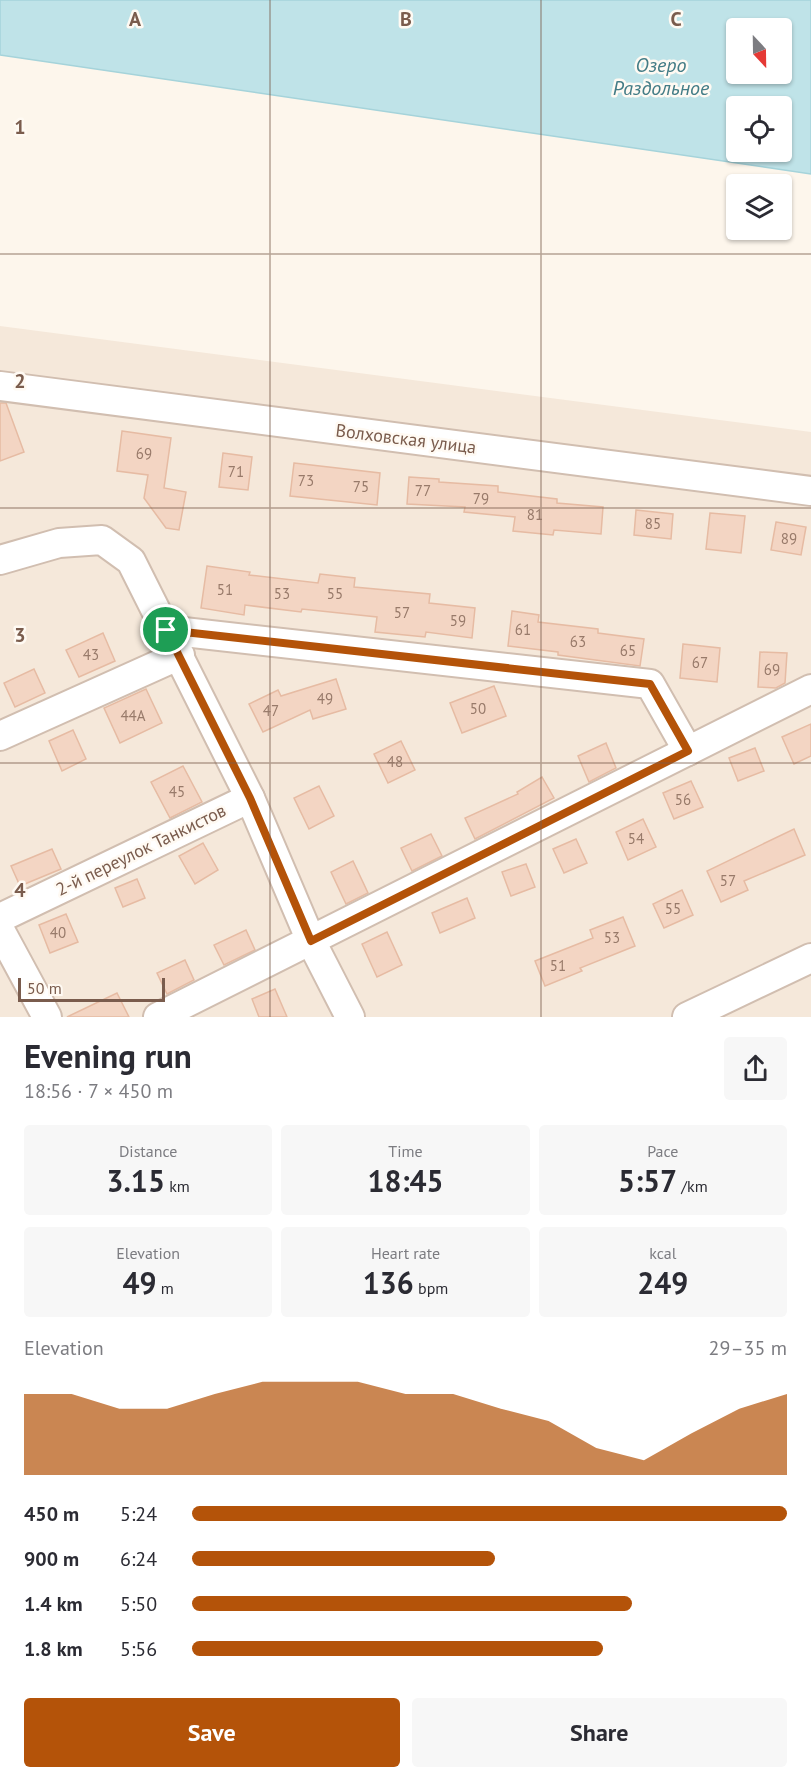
<!DOCTYPE html>
<html lang="en">
<head>
<meta charset="utf-8">
<style>
  :root { --surface:#fff; --page:#f7f7f7; --text:#2b2b33; --muted:#7c7c81; --accent:#b45309 }
  body { margin:0; font-family:"PT Sans",sans-serif; background:var(--page); color:var(--text); height:100vh; display:flex; flex-direction:column; font-size:22px; white-space:nowrap }
  * { box-sizing:border-box; margin:0 }
  p { font-size:20px; color:var(--muted) }
  .icon { flex:none; width:33px; height:33px; fill:none; stroke:currentColor; stroke-width:2; stroke-linecap:round; stroke-linejoin:round }
  .map { position:relative; height:1017px; overflow:hidden }
  .details { display:flex; flex-direction:column; background:var(--surface); flex:1 }
  .details>* { flex:none }
  .needle { width:39px; rotate:158deg }
  .tools { position:absolute; left:726px; top:18px; display:grid; gap:12px }
  .tools a { display:grid; place-items:center; width:66px; height:66px; border-radius:6px; background:var(--surface); box-shadow:0 2px 4px #0004; font-size:30px }
  .scale { position:absolute; left:18px; bottom:15px; width:147px; box-sizing:border-box; padding-left:6px; border:3px solid #7a5c4d; border-top:0; font-size:16px; line-height:21px; white-space:nowrap; color:#7a5c4d; -webkit-text-stroke:4px #fffaf3; paint-order:stroke }
  .pin { position:absolute; display:grid; place-items:center; width:51px; height:51px; color:#fff; margin:-26px; border:3px solid #fff; border-radius:50%; box-shadow:0 2px 6px #0007 }
  .round { display:grid; place-items:center; flex:none; width:63px; height:63px; border-radius:6px; background:var(--page) }
  .head { display:flex; align-items:center; justify-content:space-between; height:102px; padding:0 24px }
  h1 { font-size:33px; font-weight:800; line-height:45px }
  .figures { display:grid; grid-template-columns:repeat(3,1fr); gap:9px; height:102px; padding:6px 24px }
  .figures div { display:grid; align-content:center; border-radius:6px; background:var(--page); text-align:center }
  .figures b { font-size:30px; font-weight:800 }
  .figures small { font-size:16px; font-weight:400 }
  .figures p { font-size:16px }
  .chart { height:168px; padding:12px 24px }
  .chart p { display:flex; justify-content:space-between }
  .chart svg { width:100%; height:108px; margin-top:6px; fill:var(--accent); opacity:.7 }
  .cta { display:flex; gap:12px; margin-top:auto; padding:12px 24px }
  .cta a { flex:1; height:69px; border-radius:6px; background:var(--accent); color:#fff; font-size:24px; font-weight:800; line-height:69px; text-align:center }
  .cta a+a { background:var(--page); color:var(--text) }
  ul { padding:0 24px; list-style:none; font-size:20px }
  li { display:grid; grid-template-columns:96px 72px 1fr; align-items:center; height:45px }
  li i { height:15px; border-radius:8px; background:var(--accent) }
  .map>svg:first-child { display:block }
</style>
</head>
<body>
<div class="map">
<svg width="811" height="1017" viewBox="0 0 811 1017">
  <rect width="100%" height="100%" fill="#fdf6ec"/>
  <!-- residential -->
  <polygon fill="#f5e8da" points="0,326 811,432 811,1017 0,1017"/>
  <!-- water -->
  <path fill="#bfe3e8" stroke="#a5d3da" stroke-width="1.5" fill-rule="evenodd" d="M0,0H811V174L0,55ZM736,28H782V74H736ZM736,106H782V152H736Z"/>
  <!-- building -->
  <g fill="#f3d5c3" stroke="#e6bba3" stroke-width="1.5">
    <polygon points="0,403 6,403 24,452 0,461"/>
    <polygon points="122,431 171,438 164,488 186,492 179,530 166,528 144,498 148,475 117,471"/>
    <polygon points="223,453 252,457 248,490 219,487"/>
    <polygon points="294,463 380,473 377,505 290,496"/>
    <polygon points="409,477 439,479 439,482 498,486 498,492 557,499 557,503 603,507 601,534 554,530 553,535 513,531 515,517 464,512 465,507 407,504"/>
    <polygon points="636,510 673,514 671,539 634,535"/>
    <polygon points="710,513 745,516 741,553 706,549"/>
    <polygon points="776,522 806,527 801,555 771,550"/>
    <polygon points="207,566 250,572 249,575 318,583 320,574 355,578 354,587 430,594 429,603 475,608 472,638 426,632 425,637 375,632 377,617 302,609 301,612 245,605 244,615 201,608"/>
    <polygon points="512,611 539,615 538,622 598,629 598,633 644,639 640,666 558,655 558,652 508,646"/>
    <polygon points="103,633 115,661 79,677 66,650"/>
    <polygon points="683,644 720,648 717,682 680,678"/>
    <polygon points="760,652 787,653 785,683 776,688 758,687"/>
    <polygon points="34,669 45,693 15,707 4,683"/>
    <polygon points="336,679 346,709 313,719 310,710 263,732 249,704 278,690 281,696"/>
    <polygon points="494,686 506,716 462,733 450,703"/>
    <polygon points="146,689 162,723 120,743 104,708"/>
    <polygon points="811,724 811,756 794,764 782,737"/>
    <polygon points="73,730 86,759 62,771 49,741"/>
    <polygon points="401,741 415,770 388,783 374,754"/>
    <polygon points="606,743 616,768 589,782 578,756"/>
    <polygon points="755,748 764,771 738,781 729,758"/>
    <polygon points="183,766 202,802 170,818 151,782"/>
    <polygon points="542,777 554,798 475,839 465,818 518,794 517,792"/>
    <polygon points="691,781 703,807 674,819 663,793"/>
    <polygon points="319,786 334,816 309,829 294,798"/>
    <polygon points="643,819 656,847 628,860 616,832"/>
    <polygon points="794,829 805,855 744,881 748,890 721,902 707,871"/>
    <polygon points="431,834 442,856 412,871 401,848"/>
    <polygon points="576,839 587,863 564,873 553,849"/>
    <polygon points="203,843 218,870 195,884 179,856"/>
    <polygon points="52,849 61,869 20,886 11,866"/>
    <polygon points="353,861 368,893 346,904 331,872"/>
    <polygon points="526,864 535,887 511,896 502,872"/>
    <polygon points="137,879 145,898 123,907 115,888"/>
    <polygon points="682,890 693,915 664,928 653,904"/>
    <polygon points="467,898 475,918 440,933 432,913"/>
    <polygon points="66,914 78,942 50,953 39,925"/>
    <polygon points="623,917 635,946 580,968 582,971 545,986 535,961 593,938 590,930"/>
    <polygon points="246,930 255,950 224,965 214,945"/>
    <polygon points="387,932 402,965 377,977 362,944"/>
    <polygon points="185,960 194,980 167,994 157,973"/>
    <polygon points="275,989 287,1017 259,1017 252,999"/>
    <polygon points="117,993 129,1017 67,1017"/>
  </g>
  <g fill="none" stroke-linecap="round" stroke-linejoin="round">
    <!-- minor casing -->
    <g stroke="#d1beb0" stroke-width="32">
      <g id="minor">
        <polyline points="0,386 811,491"/>
        <polyline points="0,560 59,543 102,540 131,561 250,798 311,941 350,1017"/>
        <polyline points="166,630 650,684 688,751"/>
        <polyline points="0,736 180,655"/>
        <polyline points="0,918 250,798"/>
        <polyline points="0,930 47,1017"/>
        <polyline points="158,1017 811,689"/>
        <polyline points="687,1017 811,958"/>
      </g>
    </g>
    <!-- minor -->
    <use href="#minor" stroke="#fff" stroke-width="28"/>
  </g>
  <g fill="none" stroke-linecap="round" stroke-linejoin="round">
    <!-- route casing -->
    <g stroke="#fff" stroke-width="12">
      <polygon id="route" points="166,630 650,684 688,751 311,941 250,798"/>
    </g>
    <!-- route -->
    <use href="#route" stroke="#b45309" stroke-width="8"/>
  </g>
  <!-- grid -->
  <path fill="none" stroke="#7a5c4d" stroke-width="1.5" stroke-opacity="0.55" d="M270,0V1017M541,0V1017M0,254H811M0,508H811M0,763H811"/>
  <g text-anchor="middle" stroke-width="5" stroke-linejoin="round" paint-order="stroke">
    <!-- number labels -->
    <g font-size="15" fill="#987a6a">
      <text x="144" y="459">69</text>
      <text x="236" y="477">71</text>
      <text x="306" y="486">73</text>
      <text x="361" y="492">75</text>
      <text x="423" y="496">77</text>
      <text x="481" y="504">79</text>
      <text x="535" y="520">81</text>
      <text x="653" y="529">85</text>
      <text x="789" y="544">89</text>
      <text x="225" y="595">51</text>
      <text x="282" y="599">53</text>
      <text x="335" y="599">55</text>
      <text x="402" y="618">57</text>
      <text x="458" y="626">59</text>
      <text x="523" y="635">61</text>
      <text x="578" y="647">63</text>
      <text x="628" y="656">65</text>
      <text x="91" y="660">43</text>
      <text x="700" y="668">67</text>
      <text x="772" y="675">69</text>
      <text x="325" y="704">49</text>
      <text x="478" y="714">50</text>
      <text x="271" y="716">47</text>
      <text x="133" y="721">44А</text>
      <text x="395" y="767">48</text>
      <text x="177" y="797">45</text>
      <text x="683" y="805">56</text>
      <text x="636" y="844">54</text>
      <text x="728" y="886">57</text>
      <text x="673" y="914">55</text>
      <text x="58" y="938">40</text>
      <text x="612" y="943">53</text>
      <text x="558" y="971">51</text>
    </g>
    <!-- street labels -->
    <g font-size="18" fill="#7a5c4d" stroke="#fffaf3">
      <text transform="translate(406 439) rotate(7)" y="6">Волховская улица</text>
      <text transform="translate(141 850) rotate(-26)" y="6">2-й переулок Танкистов</text>
    </g>
    <!-- water labels -->
    <g font-size="20" font-style="italic" fill="#437c86" stroke="#fffaf3">
      <text x="661" y="72">Озеро<tspan x="661" dy="23">Раздольное</tspan></text>
    </g>
  </g>
  <g font-size="20" text-anchor="middle" font-weight="bold" fill="#7a5c4d" stroke="#fffaf3" stroke-width="5" stroke-linejoin="round" paint-order="stroke">
    <text x="135" y="26">A</text>
    <text x="406" y="26">B</text>
    <text x="676" y="26">C</text>
    <text x="20" y="134">1</text>
    <text x="20" y="388">2</text>
    <text x="20" y="642">3</text>
    <text x="20" y="897">4</text>
  </g>
</svg>
<div class="tools">
<a><svg class="needle" viewBox="-14 -14 28 28"><path d="M0-13l5 13h-10z" fill="#e53935"/><path d="M0 13l5-13h-10z" fill="#7c7c81"/></svg></a>
<a><svg class="icon" aria-label="locate" viewBox="0 0 24 24"><circle cx="12" cy="12" r="6"/><path d="M12 2v4M12 18v4M2 12h4M18 12h4"/></svg></a>
<a><svg class="icon" aria-label="layers" viewBox="0 0 24 24"><path d="M12 4l9 5-9 5-9-5zM3 14l9 5 9-5"/></svg></a>
</div>
<div class="scale">50 m</div>
<div class="pin" style="left:166px;top:630px;background:#1e9e55"><svg class="icon" aria-label="arrive" viewBox="0 0 24 24"><path d="M6 21V4h12l-3 4 3 4H6"/></svg></div>
</div>
<section class="details">
<div class="head"><div><h1>Evening run</h1><p>18:56 · 7 × 450 m</p></div><a class="round"><svg class="icon" aria-label="share" viewBox="0 0 24 24"><path d="M12 15V3M7 8l5-5 5 5M5 13v7h14v-7"/></svg></a></div>
<div class="figures">
<div><p>Distance</p><b>3.15<small> km</small></b></div>
<div><p>Time</p><b>18:45</b></div>
<div><p>Pace</p><b>5:57<small> /km</small></b></div>
</div>
<div class="figures">
<div><p>Elevation</p><b>49<small> m</small></b></div>
<div><p>Heart rate</p><b>136<small> bpm</small></b></div>
<div><p>kcal</p><b>249</b></div>
</div>
<div class="chart"><p><span>Elevation</span>29–35 m</p>
<svg viewBox="0 0 160 44" preserveAspectRatio="none"><path d="M0 44V11L10 11L20 17L30 17L40 11L50 6L60 6L70 6L80 11L90 11L100 17L110 22L120 33L130 38L140 27L150 17L160 11V44z"/></svg>
</div>
<ul>
<li><b>450 m</b>5:24<i style="width:100%"></i></li>
<li><b>900 m</b>6:24<i style="width:51%"></i></li>
<li><b>1.4 km</b>5:50<i style="width:74%"></i></li>
<li><b>1.8 km</b>5:56<i style="width:69%"></i></li>
</ul>
<div class="cta"><a>Save</a><a>Share</a></div>
</section>
</body>
</html>
